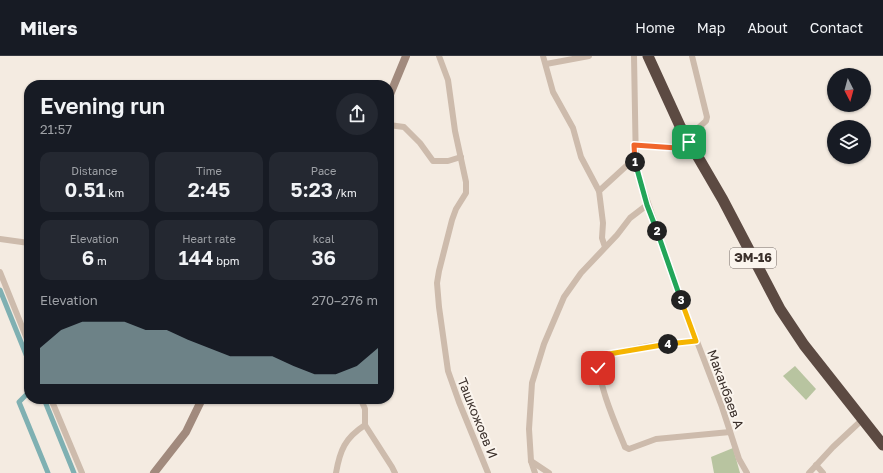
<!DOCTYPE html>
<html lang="en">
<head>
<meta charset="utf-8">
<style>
  :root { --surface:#171b24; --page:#242831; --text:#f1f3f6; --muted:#9ea1a6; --line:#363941; --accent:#92aeb2 }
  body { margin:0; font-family:"Golos Text",sans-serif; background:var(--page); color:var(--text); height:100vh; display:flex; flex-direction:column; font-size:15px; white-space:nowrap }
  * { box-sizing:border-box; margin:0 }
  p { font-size:13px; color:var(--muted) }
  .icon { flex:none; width:22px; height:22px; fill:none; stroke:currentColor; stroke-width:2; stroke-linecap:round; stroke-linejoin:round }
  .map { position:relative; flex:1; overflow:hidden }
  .panel { position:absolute; left:24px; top:24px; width:370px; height:324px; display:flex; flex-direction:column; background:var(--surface); border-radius:16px; box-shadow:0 1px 3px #0004 }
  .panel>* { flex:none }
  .needle { width:26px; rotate:174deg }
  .fabs { position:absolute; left:827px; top:12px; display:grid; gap:8px }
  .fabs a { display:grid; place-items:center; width:44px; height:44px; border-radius:50%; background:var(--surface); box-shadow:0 1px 3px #0004; font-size:20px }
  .pin { position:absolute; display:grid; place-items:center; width:34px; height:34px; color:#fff; margin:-17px; border-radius:8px; box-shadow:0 2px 6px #0006 }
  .km { position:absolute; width:20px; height:20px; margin:-10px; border-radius:50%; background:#222; color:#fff; font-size:11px; line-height:20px; text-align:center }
  .round { display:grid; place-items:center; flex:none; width:42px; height:42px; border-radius:21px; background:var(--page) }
  .overview { display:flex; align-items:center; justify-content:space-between; height:68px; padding:0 16px }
  h1 { font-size:22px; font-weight:600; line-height:30px }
  .stats { display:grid; grid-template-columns:repeat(3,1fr); gap:6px; height:68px; padding:4px 16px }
  .stats div { display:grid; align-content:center; border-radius:10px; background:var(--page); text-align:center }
  .stats b { font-size:20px; font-weight:600 }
  .stats small { font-size:11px; font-weight:400 }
  .stats p { font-size:11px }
  .chart { height:112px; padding:8px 16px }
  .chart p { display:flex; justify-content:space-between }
  .chart svg { width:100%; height:72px; margin-top:4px; fill:var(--accent); opacity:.7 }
  header { display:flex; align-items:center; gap:24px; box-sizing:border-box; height:56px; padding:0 20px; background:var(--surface); border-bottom:1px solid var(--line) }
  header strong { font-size:19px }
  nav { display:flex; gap:22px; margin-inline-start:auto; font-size:14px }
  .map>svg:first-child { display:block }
</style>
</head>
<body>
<header>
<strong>Milers</strong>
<nav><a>Home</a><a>Map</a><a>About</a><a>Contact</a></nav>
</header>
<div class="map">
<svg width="883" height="417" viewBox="0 0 883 417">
  <rect width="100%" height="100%" fill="#f4ebe1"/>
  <!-- green -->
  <g fill="#b8c4a0">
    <polygon points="795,310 816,333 806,344 783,320"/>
    <polygon points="733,392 740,417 714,417 711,401"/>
  </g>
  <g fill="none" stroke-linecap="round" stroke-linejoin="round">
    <!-- canal -->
    <g stroke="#7fb0b2" stroke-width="5">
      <polyline points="0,234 29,306"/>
      <polyline points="29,336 19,346 48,417"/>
      <polyline points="44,343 74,417"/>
    </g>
    <!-- street -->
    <g stroke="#cdbbac" stroke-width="6">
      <polyline points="439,0 448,24 455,75 466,126 466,137 456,153 452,164 439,215 437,227 439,251 448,315 459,346 488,417"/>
      <polyline points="543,0 553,36 573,72 581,101 599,135 603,167 602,182 605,191"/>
      <polyline points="634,0 636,112 682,246 722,351 739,403 747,417"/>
      <polyline points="692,0 707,61 706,65 697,73 696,79 700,98"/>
      <polyline points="546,8 589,0"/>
      <polyline points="389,69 404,71 420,87 433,105 448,105 461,101"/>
      <polyline points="635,89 677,92 689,86"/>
      <polyline points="599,135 635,102"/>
      <polyline points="0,183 29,187"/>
      <polyline points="0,216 29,288"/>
      <path d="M696,285L648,290L603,299L599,304C597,327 616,369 625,391L629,393L656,383L730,376"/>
      <polyline points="51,343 82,417"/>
      <polyline points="327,343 356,344 362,346 365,353 365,369 392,411 395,417"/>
      <polyline points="531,405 549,417"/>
      <polyline points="816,409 823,417"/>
      <path d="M336,417C340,394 345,382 365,369"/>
      <polyline points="535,417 531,405 529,373 532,327 544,288 564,241 581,217 617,179 630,162 647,149"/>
      <polyline points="809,417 833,391 863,363"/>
    </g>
    <!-- secondary -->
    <g stroke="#a18a7d" stroke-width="8">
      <polyline points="389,41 406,0"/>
      <polyline points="154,417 186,376 202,343"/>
    </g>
    <!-- highway -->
    <polyline stroke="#5c4a42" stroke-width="11" points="648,0 680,70 723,144 780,253 804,289 883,389"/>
  </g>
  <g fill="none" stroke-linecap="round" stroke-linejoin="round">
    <!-- split-1 casing -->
    <g stroke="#fff" stroke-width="8">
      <polyline id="split-1" points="635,106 634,89 677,92 689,86"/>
    </g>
    <!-- split-2 casing -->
    <g stroke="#fff" stroke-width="8">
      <polyline id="split-2" points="635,106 647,149 657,175"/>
    </g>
    <!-- split-3 casing -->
    <g stroke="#fff" stroke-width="8">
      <polyline id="split-3" points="657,175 681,244"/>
    </g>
    <!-- split-4 casing -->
    <g stroke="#fff" stroke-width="8">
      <polyline id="split-4" points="668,288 696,285 681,244"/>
    </g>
    <!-- split-5 casing -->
    <g stroke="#fff" stroke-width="8">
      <polyline id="split-5" points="598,312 599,304 603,299 668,288"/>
    </g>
    <!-- split-1 -->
    <use href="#split-1" stroke="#f0652b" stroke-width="5"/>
    <!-- split-2 -->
    <use href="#split-2" stroke="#22a559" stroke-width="5"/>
    <!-- split-3 -->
    <use href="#split-3" stroke="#22a559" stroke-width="5"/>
    <!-- split-4 -->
    <use href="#split-4" stroke="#f5b400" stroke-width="5"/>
    <!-- split-5 -->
    <use href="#split-5" stroke="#f5b400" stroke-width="5"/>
  </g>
  <g text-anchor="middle" stroke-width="4" stroke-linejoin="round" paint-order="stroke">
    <!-- shield labels -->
    <rect fill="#fbf5ee" stroke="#756b66" stroke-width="1" x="730" y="192" width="46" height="20" rx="3"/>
    <g font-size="12" font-weight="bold" fill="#3b302b">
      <text x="753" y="206">ЭМ-16</text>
    </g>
    <!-- street labels -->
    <g font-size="13" fill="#3b302b" stroke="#fbf5ee">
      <text transform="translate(726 333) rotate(70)" y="5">Маканбаев А</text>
      <text transform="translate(478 362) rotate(68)" y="5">Ташкожоев И</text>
    </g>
  </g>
</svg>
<div class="fabs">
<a><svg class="needle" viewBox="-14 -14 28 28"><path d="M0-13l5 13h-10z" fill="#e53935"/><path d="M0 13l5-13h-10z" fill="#9ea1a6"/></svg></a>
<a><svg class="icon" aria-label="layers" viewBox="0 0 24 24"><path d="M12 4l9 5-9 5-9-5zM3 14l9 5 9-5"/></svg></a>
</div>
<div class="pin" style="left:689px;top:86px;background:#1e9e55"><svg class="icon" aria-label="arrive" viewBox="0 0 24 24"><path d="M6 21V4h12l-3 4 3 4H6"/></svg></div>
<div class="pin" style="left:598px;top:312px;background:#d93025"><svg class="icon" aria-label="check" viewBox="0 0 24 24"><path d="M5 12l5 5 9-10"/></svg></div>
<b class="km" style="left:635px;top:106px">1</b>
<b class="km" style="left:657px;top:175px">2</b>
<b class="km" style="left:681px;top:244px">3</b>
<b class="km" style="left:668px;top:288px">4</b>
<section class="panel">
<div class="overview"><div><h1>Evening run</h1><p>21:57</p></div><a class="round"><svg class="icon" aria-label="share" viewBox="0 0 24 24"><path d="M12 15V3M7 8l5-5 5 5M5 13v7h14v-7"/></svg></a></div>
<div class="stats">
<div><p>Distance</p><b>0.51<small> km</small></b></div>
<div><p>Time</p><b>2:45</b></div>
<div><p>Pace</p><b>5:23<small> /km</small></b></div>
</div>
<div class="stats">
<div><p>Elevation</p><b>6<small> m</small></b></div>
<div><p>Heart rate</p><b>144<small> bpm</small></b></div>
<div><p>kcal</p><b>36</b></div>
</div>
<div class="chart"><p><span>Elevation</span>270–276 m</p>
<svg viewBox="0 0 160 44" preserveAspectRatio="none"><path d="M0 44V22L10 11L20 6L30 6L40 6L50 11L60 11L70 17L80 22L90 27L100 27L110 27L120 33L130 38L140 38L150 33L160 22V44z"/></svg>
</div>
</section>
</div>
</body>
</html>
